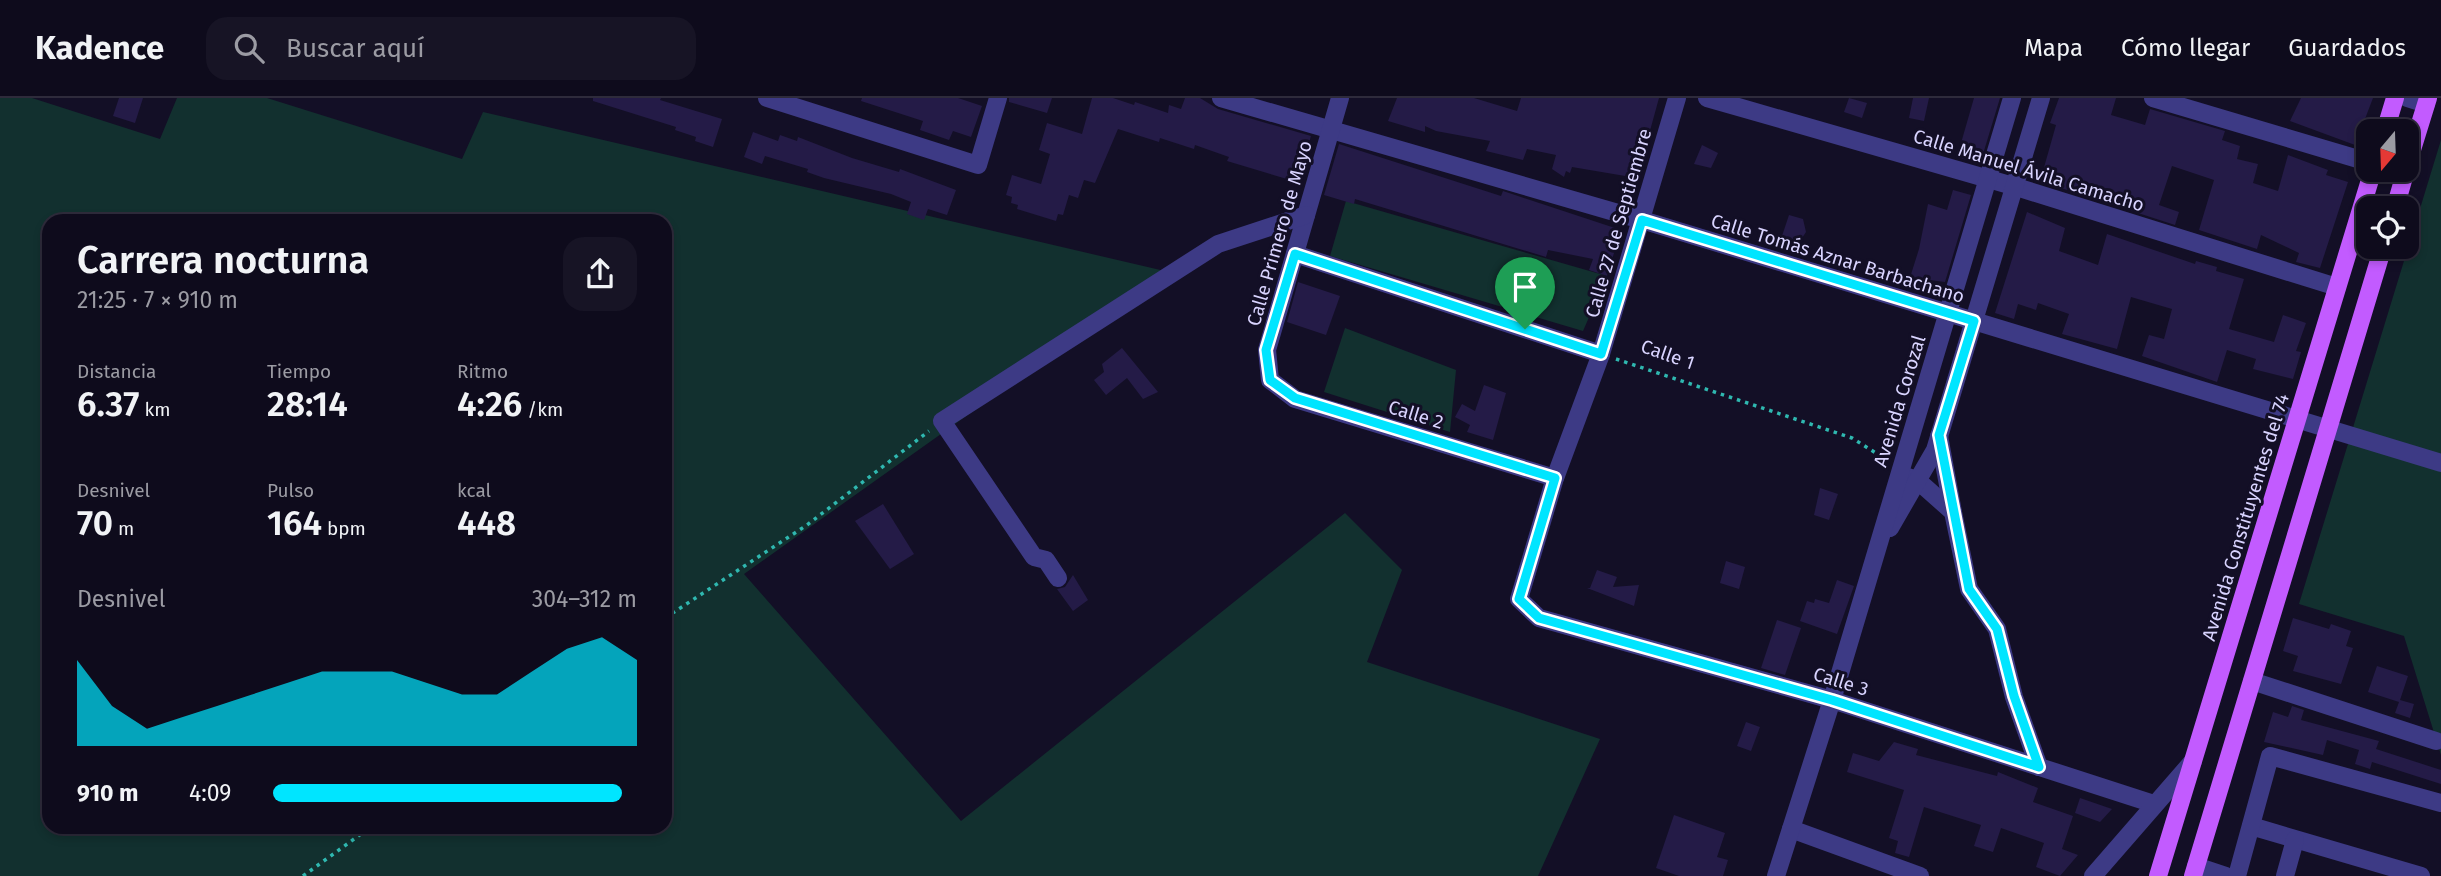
<!DOCTYPE html>
<html lang="es">
<head>
<meta charset="utf-8">
<style>
  :root { --surface:#0e0b1c; --page:#171425; --text:#f1f3f6; --muted:#9b9ba3; --line:#2e2b3b; --accent:#00e5ff }
  body { margin:0; font-family:"Fira Sans",sans-serif; background:var(--page); color:var(--text); height:100vh; display:flex; flex-direction:column; font-size:26px; white-space:nowrap }
  * { box-sizing:border-box; margin:0 }
  p { font-size:23px; color:var(--muted) }
  .icon { flex:none; width:38px; height:38px; fill:none; stroke:currentColor; stroke-width:2; stroke-linecap:round; stroke-linejoin:round }
  .map { position:relative; flex:1; overflow:hidden }
  .side { position:absolute; left:42px; top:116px; width:630px; height:620px; display:flex; flex-direction:column; background:var(--surface); border-radius:21px; box-shadow:0 4px 10px #0003,0 0 0 2px var(--line) }
  .side>* { flex:none }
  .needle { width:46px; rotate:199deg }
  .controls { position:absolute; left:2356px; top:21px; display:grid; gap:14px }
  .controls a { display:grid; place-items:center; width:63px; height:63px; border-radius:14px; background:var(--surface); box-shadow:0 4px 10px #0003,0 0 0 2px var(--line); font-size:35px }
  .pin { position:absolute; display:grid; place-items:center; width:60px; height:60px; color:#fff; margin:-72px -30px; border-radius:50% 50% 50% 0; rotate:-45deg; box-shadow:0 0 7px #0007 }
  .pin .icon { rotate:45deg }
  .round { display:grid; place-items:center; flex:none; width:74px; height:74px; border-radius:21px; background:var(--page) }
  .overview { display:flex; align-items:center; justify-content:space-between; height:119px; padding:0 35px }
  h1 { font-size:38px; font-weight:600; line-height:52px }
  .figures { display:grid; grid-template-columns:repeat(3,1fr); gap:10px; height:119px; padding:7px 35px }
  .figures div { display:grid; align-content:center }
  .figures b { font-size:35px; font-weight:600 }
  .figures small { font-size:19px; font-weight:400 }
  .figures p { font-size:19px }
  .chart { height:196px; padding:14px 35px }
  .chart p { display:flex; justify-content:space-between }
  .chart svg { width:100%; height:126px; margin-top:7px; fill:var(--accent); opacity:.7 }
  ul { padding:0 35px; list-style:none; font-size:23px }
  li { display:grid; grid-template-columns:112px 84px 1fr; align-items:center; height:52px }
  li i { height:18px; border-radius:9px; background:var(--accent) }
  header { display:flex; align-items:center; gap:42px; box-sizing:border-box; height:98px; padding:0 35px; background:var(--surface); border-bottom:2px solid var(--line) }
  header strong { font-size:33px }
  nav { display:flex; gap:38px; margin-inline-start:auto; font-size:24px }
  .search { width:490px; height:63px; background:var(--page); display:flex; align-items:center; gap:18px; box-sizing:border-box; padding:0 24px; border-radius:21px; color:var(--muted); font-size:26px }
  .map>svg:first-child { display:block }
</style>
</head>
<body>
<header>
<strong>Kadence</strong>
<div class="search"><svg class="icon" aria-label="search" viewBox="0 0 24 24"><circle cx="10" cy="10" r="6"/><path d="M15 15l6 6"/></svg>Buscar aquí</div>
<nav><a>Mapa</a><a>Cómo llegar</a><a>Guardados</a></nav>
</header>
<div class="map">
<svg width="2441" height="778" viewBox="0 0 2441 778">
  <rect width="100%" height="100%" fill="#130f26"/>
  <!-- green -->
  <g fill="#12302f" fill-rule="evenodd">
    <path d="M0,0H32L160,41L177,0H267L462,61L483,14L1169,174L744,476L961,723L1345,415L1402,472L1367,564L1600,641L1538,778H0ZM49,122H665V728H49Z"/>
    <polygon points="2441,42 2441,657 2404,538 2299,506"/>
    <polygon points="1346,103 1607,178 1583,233 1330,158"/>
    <polygon points="1345,230 1456,272 1450,334 1324,294"/>
  </g>
  <!-- building -->
  <g fill="#241b47">
    <polygon points="119,0 143,0 135,25 113,18"/>
    <polygon points="593,0 661,0 660,2 722,21 713,49 695,43 696,39 675,32 676,29 593,3"/>
    <polygon points="862,0 958,0 982,8 971,39 953,33 949,42 920,32 923,23 861,3"/>
    <polygon points="1009,0 1052,0 1047,15 1009,4"/>
    <polygon points="1092,0 1113,0 1134,7 1135,4 1168,15 1169,7 1181,11 1185,0 1200,0 1218,11 1311,38 1297,84 1227,63 1229,59 1195,47 1194,51 1160,40 1159,44 1118,31 1095,85 1084,82 1078,100 1069,97 1063,117 1058,116 1056,123 1017,111 1018,107 1011,105 1012,99 1006,97 1012,77 1041,86 1050,56 1039,52 1047,25 1082,36"/>
    <polygon points="1397,0 1474,0 1517,13 1521,0 1659,0 1637,80 1572,69 1570,75 1566,73 1564,79 1552,71 1556,57 1527,51 1523,62 1486,53 1490,43 1436,33 1425,28 1425,34 1388,23"/>
    <polygon points="1849,0 1867,5 1862,20 1844,14"/>
    <polygon points="1913,0 1929,0 1924,23 1909,20"/>
    <polygon points="1974,0 2000,0 1980,66 1957,59"/>
    <polygon points="2059,0 2116,0 2111,17 2145,27 2150,11 2225,33 2222,42 2240,48 2237,61 2258,66 2253,85 2278,93 2288,57 2328,72 2326,77 2348,84 2320,170 2296,164 2299,155 2261,137 2257,151 2199,132 2214,82 2172,68 2159,107 2179,114 2175,127 2058,89 2061,79 2043,73 2056,27 2050,25"/>
    <polygon points="2301,0 2373,0 2355,47 2290,23"/>
    <polygon points="753,34 778,43 780,37 797,43 798,39 852,60 899,74 900,71 956,92 947,117 928,111 924,122 907,116 911,104 891,96 824,80 807,74 808,71 765,58 762,66 744,59"/>
    <polygon points="1339,46 1501,98 1503,93 1518,98 1621,132 1607,178 1589,172 1593,161 1548,152 1546,159 1355,101 1354,106 1324,97"/>
    <polygon points="1702,47 1718,55 1711,70 1694,66"/>
    <polygon points="1953,92 1971,97 1945,184 1922,181 1920,193 1907,189 1919,151 1928,106 1947,112"/>
    <polygon points="2027,114 2065,130 2059,153 2098,167 2107,136 2195,166 2196,163 2217,169 2216,173 2244,181 2229,231 2274,244 2283,217 2306,225 2296,253 2301,254 2293,281 2253,271 2256,261 2227,252 2217,284 2142,258 2149,237 2164,241 2172,211 2131,199 2117,251 2062,236 2069,216 2038,205 2036,212 2018,206 2014,221 1995,215"/>
    <polygon points="1789,117 1803,121 1806,134 1800,143 1782,138"/>
    <polygon points="1298,184 1340,198 1326,237 1287,224"/>
    <polygon points="1122,250 1158,294 1143,301 1127,280 1106,297 1094,282 1104,274 1102,266"/>
    <polygon points="1484,287 1506,295 1493,342 1467,334 1470,327 1455,319 1462,306 1475,313"/>
    <polygon points="1820,390 1838,396 1829,422 1814,417"/>
    <polygon points="883,406 914,456 890,471 855,423"/>
    <polygon points="1726,463 1745,469 1739,491 1720,485"/>
    <polygon points="1597,472 1617,479 1613,489 1639,487 1634,508 1587,490 1590,490"/>
    <polygon points="1073,477 1088,502 1073,513 1057,491 1065,489"/>
    <polygon points="1837,482 1854,488 1837,536 1800,523 1807,503 1814,505 1815,501 1829,505"/>
    <polygon points="2293,520 2329,531 2331,526 2351,533 2346,548 2353,550 2341,586 2293,573 2298,558 2283,553"/>
    <polygon points="1777,522 1801,530 1785,577 1761,570"/>
    <polygon points="2377,568 2408,578 2400,602 2414,606 2410,620 2395,615 2399,604 2368,594"/>
    <polygon points="2292,608 2304,612 2301,622 2379,643 2376,651 2441,672 2441,686 2372,664 2370,671 2355,666 2359,652 2327,642 2323,657 2264,644 2273,614 2288,619"/>
    <polygon points="1746,624 1760,629 1751,653 1737,648"/>
    <polygon points="1894,644 1918,651 1916,657 1997,678 1998,674 2038,690 2033,704 2073,718 2062,751 2078,757 2060,778 2036,769 2044,745 2001,730 1993,754 1974,748 1981,727 1924,709 1909,759 1895,755 1898,743 1889,740 1904,692 1847,674 1853,655 1879,663"/>
    <polygon points="2080,700 2112,711 2100,724 2075,715"/>
    <polygon points="1674,717 1725,735 1717,759 1728,762 1723,778 1679,778 1656,770"/>
  </g>
  <g fill="none" stroke-linecap="round" stroke-linejoin="round">
    <!-- path -->
    <g stroke="#2fb8b0" stroke-width="3.5" stroke-dasharray="3.5 5" stroke-linecap="butt">
      <polyline points="1616,261 1852,340 1887,362"/>
      <polyline points="665,520 807,427 929,333"/>
      <polyline points="303,778 372,728"/>
    </g>
    <!-- minor -->
    <g stroke="#3d3a85" stroke-width="18">
      <polyline points="767,0 978,67 998,0"/>
      <polyline points="1221,0 1642,122 2441,365"/>
      <polyline points="1340,0 1267,252 1270,282 1295,301 1555,380"/>
      <polyline points="1677,0 1601,256 1555,380 1519,501 1539,520 1832,602 2154,706"/>
      <polyline points="1707,0 2013,88 2337,189"/>
      <polyline points="2153,0 2368,64"/>
      <polyline points="2407,0 2426,6"/>
      <polyline points="1295,156 1601,256"/>
      <polyline points="1939,338 1953,414"/>
      <polyline points="1908,379 1917,382 1953,414 1969,491 1997,531 2014,599 2039,669"/>
      <polyline points="1890,430 1935,352 2041,0"/>
      <polyline points="1058,480 1046,462 1034,459 942,323 1218,146 1306,117"/>
      <polyline points="2252,583 2436,643"/>
      <polyline points="2251,728 2421,778"/>
      <polyline points="1791,731 1920,778"/>
      <polyline points="2196,768 2226,778"/>
      <polyline points="1776,778 1832,602 2012,0"/>
      <polyline points="2093,778 2193,663"/>
      <polyline points="2237,778 2270,658 2441,705"/>
      <polyline points="2285,778 2295,742"/>
    </g>
    <!-- major -->
    <g stroke="#c25bff" stroke-width="18">
      <polyline points="2385,33 2395,0"/>
      <polyline points="2406,71 2428,0"/>
      <polyline points="2395,110 2406,72"/>
      <polyline points="2158,778 2373,72"/>
      <polyline points="2193,778 2383,149"/>
    </g>
  </g>
  <g fill="none" stroke-linecap="round" stroke-linejoin="round">
    <!-- route casing -->
    <g stroke="#fff" stroke-width="14">
      <polygon id="route" points="1642,122 1974,223 1939,337 1969,491 1997,531 2014,598 2039,669 1832,602 1539,520 1519,501 1555,380 1295,300 1270,282 1266,252 1295,156 1601,256"/>
    </g>
    <!-- route -->
    <use href="#route" stroke="#00e5ff" stroke-width="9"/>
  </g>
  <g text-anchor="middle" stroke-width="6" stroke-linejoin="round" paint-order="stroke">
    <!-- street labels -->
    <g font-size="19" fill="#d9d4ff" stroke="#130f26">
      <text transform="translate(2029 72) rotate(17)" y="7">Calle Manuel Ávila Camacho</text>
      <text transform="translate(1618 125) rotate(-74)" y="7">Calle 27 de Septiembre</text>
      <text transform="translate(1279 135) rotate(-74)" y="7">Calle Primero de Mayo</text>
      <text transform="translate(1838 160) rotate(17)" y="7">Calle Tomás Aznar Barbachano</text>
      <text transform="translate(1668 256) rotate(19)" y="7">Calle 1</text>
      <text transform="translate(1899 303) rotate(-73)" y="7">Avenida Corozal</text>
      <text transform="translate(1416 316) rotate(17)" y="7">Calle 2</text>
      <text transform="translate(2245 419) rotate(-73)" y="7">Avenida Constituyentes del 74</text>
      <text transform="translate(1841 583) rotate(17)" y="7">Calle 3</text>
    </g>
  </g>
</svg>
<div class="controls">
<a><svg class="needle" viewBox="-14 -14 28 28"><path d="M0-13l5 13h-10z" fill="#e53935"/><path d="M0 13l5-13h-10z" fill="#9b9ba3"/></svg></a>
<a><svg class="icon" aria-label="locate" viewBox="0 0 24 24"><circle cx="12" cy="12" r="6"/><path d="M12 2v4M12 18v4M2 12h4M18 12h4"/></svg></a>
</div>
<div class="pin" style="left:1525px;top:231px;background:#1e9e55"><svg class="icon" aria-label="arrive" viewBox="0 0 24 24"><path d="M6 21V4h12l-3 4 3 4H6"/></svg></div>
<section class="side">
<div class="overview"><div><h1>Carrera nocturna</h1><p>21:25 · 7 × 910 m</p></div><a class="round"><svg class="icon" aria-label="share" viewBox="0 0 24 24"><path d="M12 15V3M7 8l5-5 5 5M5 13v7h14v-7"/></svg></a></div>
<div class="figures">
<div><p>Distancia</p><b>6.37<small> km</small></b></div>
<div><p>Tiempo</p><b>28:14</b></div>
<div><p>Ritmo</p><b>4:26<small> /km</small></b></div>
</div>
<div class="figures">
<div><p>Desnivel</p><b>70<small> m</small></b></div>
<div><p>Pulso</p><b>164<small> bpm</small></b></div>
<div><p>kcal</p><b>448</b></div>
</div>
<div class="chart"><p><span>Desnivel</span>304–312 m</p>
<svg viewBox="0 0 160 44" preserveAspectRatio="none"><path d="M0 44V14L10 30L20 38L30 34L40 30L50 26L60 22L70 18L80 18L90 18L100 22L110 26L120 26L130 18L140 10L150 6L160 14V44z"/></svg>
</div>
<ul>
<li><b>910 m</b>4:09<i style="width:96%"></i></li>
</ul>
</section>
</div>
</body>
</html>
